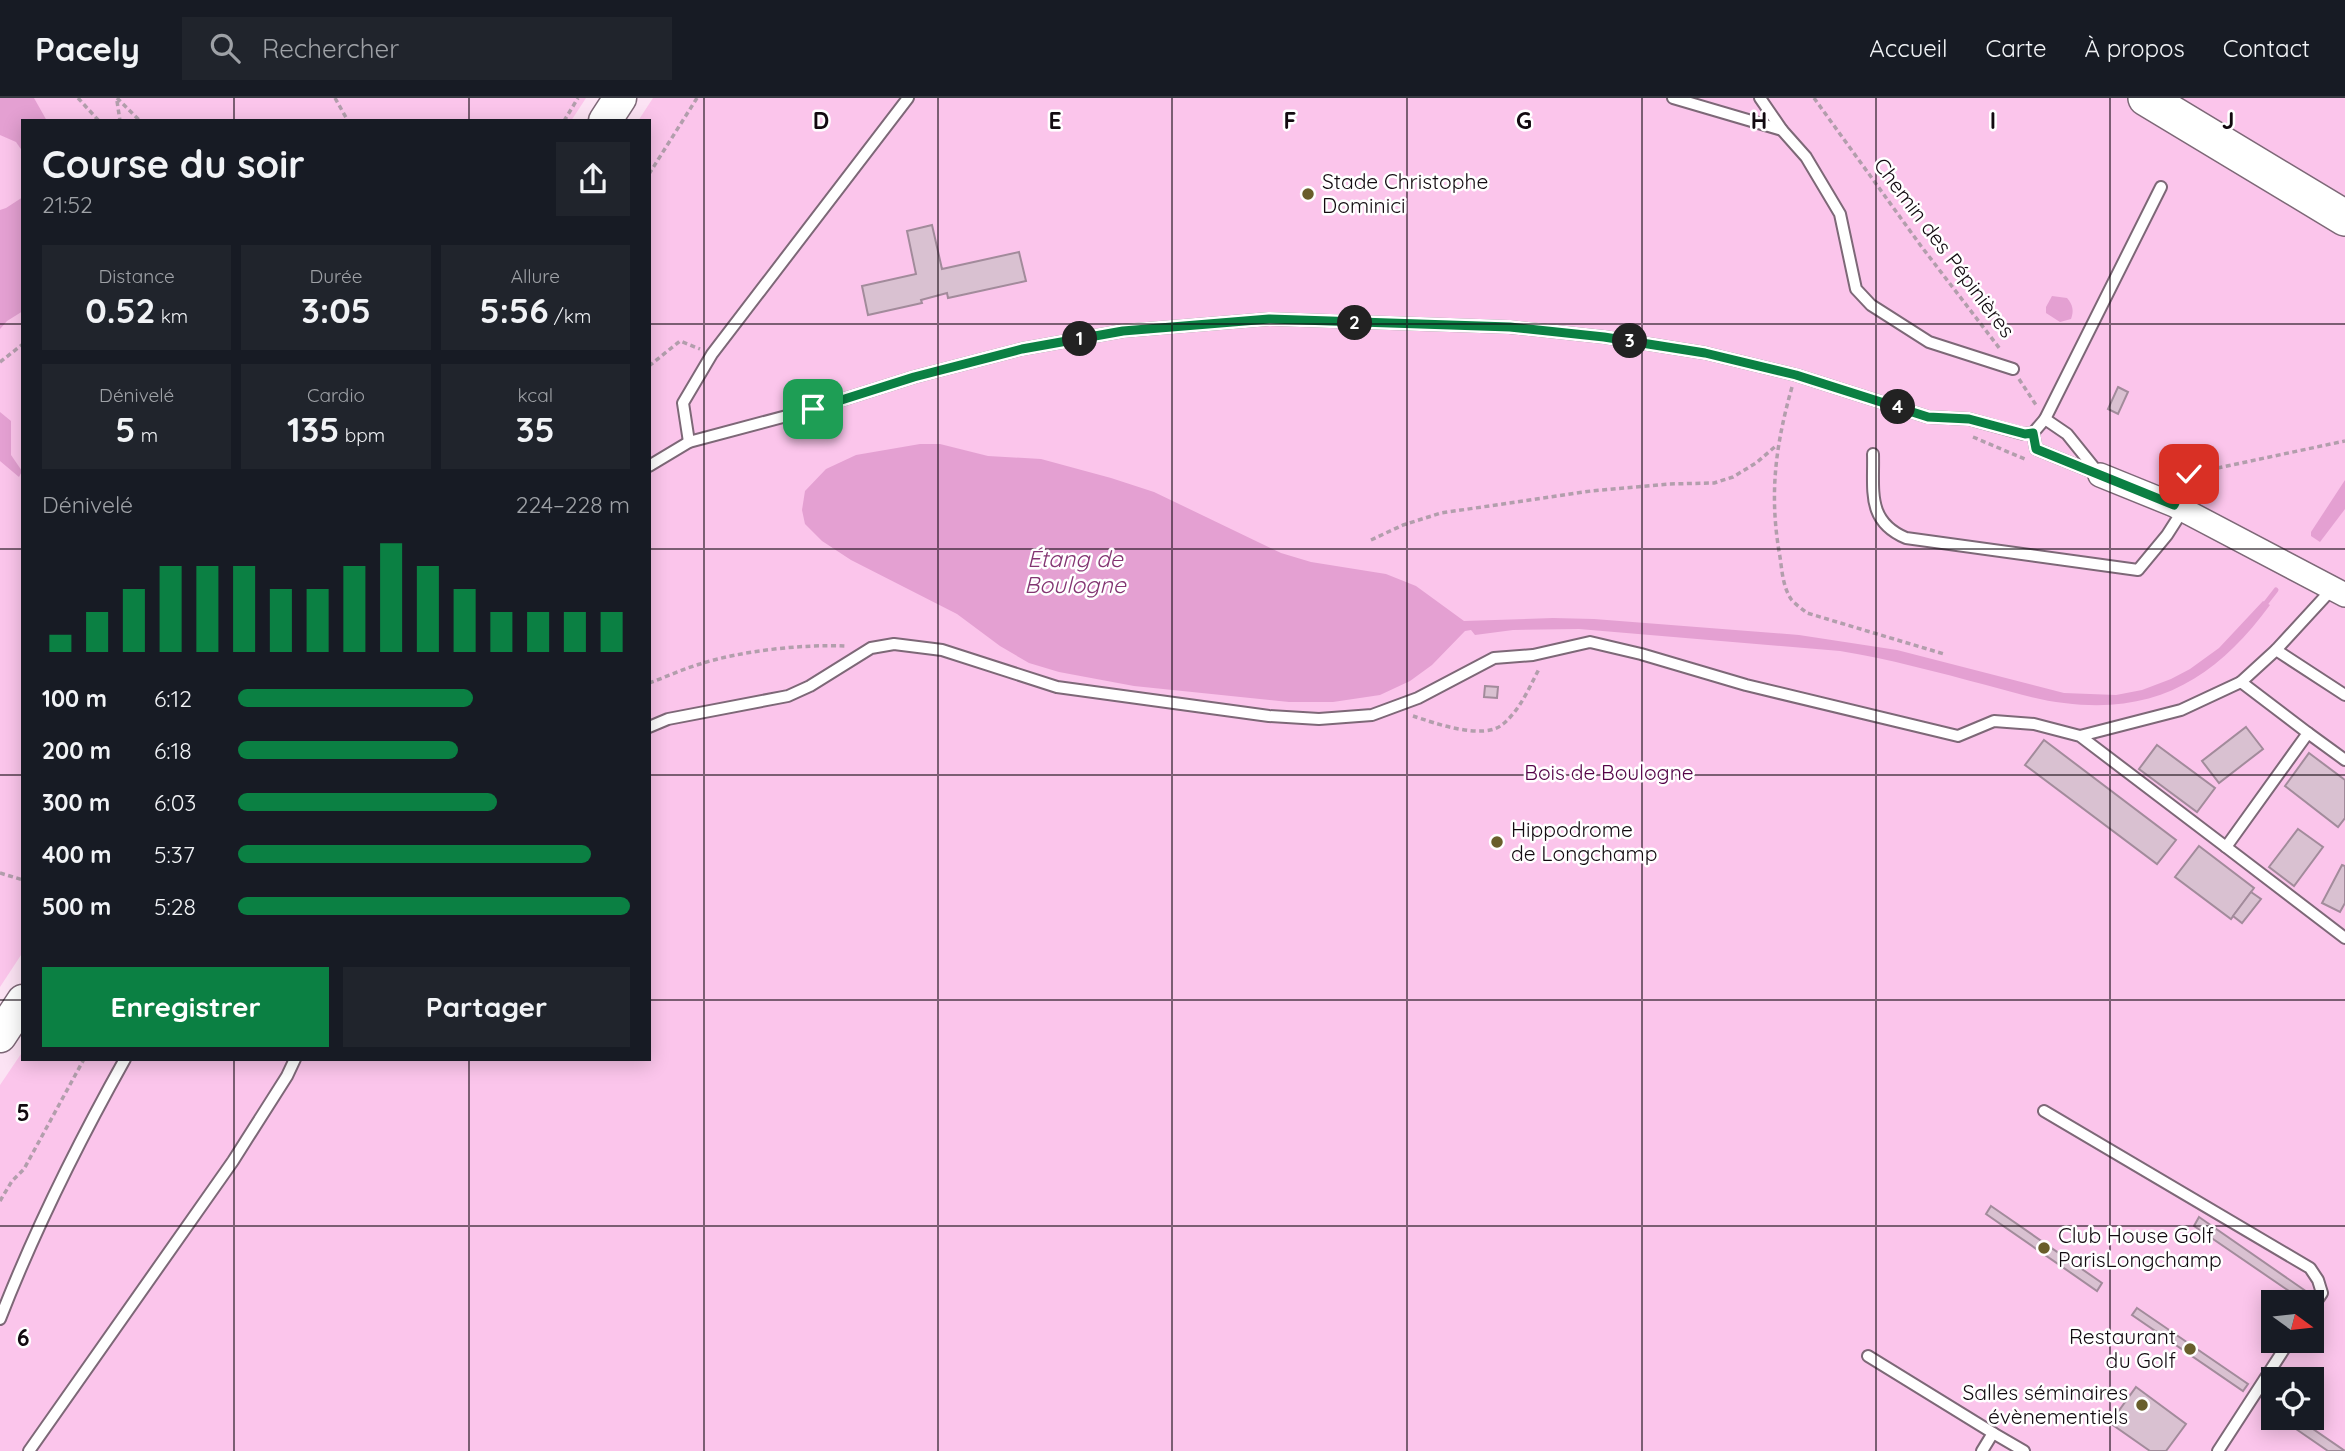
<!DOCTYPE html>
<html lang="fr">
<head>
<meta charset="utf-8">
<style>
  :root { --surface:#171b24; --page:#20242c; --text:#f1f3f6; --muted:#9ea1a6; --line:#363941; --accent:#0b8043 }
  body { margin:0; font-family:Quicksand,sans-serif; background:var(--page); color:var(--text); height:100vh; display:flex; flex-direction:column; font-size:26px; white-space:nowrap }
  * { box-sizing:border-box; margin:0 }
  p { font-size:23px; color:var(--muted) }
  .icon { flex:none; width:38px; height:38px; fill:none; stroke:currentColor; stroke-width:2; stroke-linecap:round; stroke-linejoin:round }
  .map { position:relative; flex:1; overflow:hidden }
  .details { position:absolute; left:21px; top:21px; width:630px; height:942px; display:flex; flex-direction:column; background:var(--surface); border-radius:0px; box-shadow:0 4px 18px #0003 }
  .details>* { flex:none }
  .needle { width:46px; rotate:105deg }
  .tools { position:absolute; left:2261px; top:1192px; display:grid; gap:14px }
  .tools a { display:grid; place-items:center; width:63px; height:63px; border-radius:0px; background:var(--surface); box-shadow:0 4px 18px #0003; font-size:35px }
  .pin { position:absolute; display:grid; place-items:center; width:60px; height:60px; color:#fff; margin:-30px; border-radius:14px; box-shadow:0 4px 10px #0006 }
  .km { position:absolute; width:35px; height:35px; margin:-18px; border-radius:50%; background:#222; color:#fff; font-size:19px; line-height:35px; text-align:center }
  .round { display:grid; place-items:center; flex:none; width:74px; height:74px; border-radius:0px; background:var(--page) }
  .head { display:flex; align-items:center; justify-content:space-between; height:119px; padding:0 21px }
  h1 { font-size:38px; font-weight:700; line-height:52px }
  .figures { display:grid; grid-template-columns:repeat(3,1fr); gap:10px; height:119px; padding:7px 21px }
  .figures div { display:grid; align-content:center; border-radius:0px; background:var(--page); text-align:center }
  .figures b { font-size:35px; font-weight:700 }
  .figures small { font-size:19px; font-weight:400 }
  .figures p { font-size:19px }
  .chart { height:196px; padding:14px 21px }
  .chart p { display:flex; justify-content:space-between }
  .chart svg { width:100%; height:126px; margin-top:7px; stroke:var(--accent); stroke-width:6 }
  .primary-button { display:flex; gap:14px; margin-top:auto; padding:14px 21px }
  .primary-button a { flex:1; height:80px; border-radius:0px; background:var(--accent); color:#fff; font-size:28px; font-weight:700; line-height:80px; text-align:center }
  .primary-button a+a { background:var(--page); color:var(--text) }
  ul { padding:0 21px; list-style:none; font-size:23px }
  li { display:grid; grid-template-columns:112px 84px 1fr; align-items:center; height:52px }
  li i { height:18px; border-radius:9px; background:var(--accent) }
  header { display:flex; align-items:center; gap:42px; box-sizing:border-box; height:98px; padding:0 35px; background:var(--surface); border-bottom:2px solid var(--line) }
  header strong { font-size:33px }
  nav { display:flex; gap:38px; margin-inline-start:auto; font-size:24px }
  .search { width:490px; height:63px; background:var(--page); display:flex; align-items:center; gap:18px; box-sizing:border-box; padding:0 24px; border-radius:0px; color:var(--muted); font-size:26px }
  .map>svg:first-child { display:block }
</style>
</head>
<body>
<header>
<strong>Pacely</strong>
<div class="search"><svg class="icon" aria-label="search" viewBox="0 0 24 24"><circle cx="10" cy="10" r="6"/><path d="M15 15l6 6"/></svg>Rechercher</div>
<nav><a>Accueil</a><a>Carte</a><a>À propos</a><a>Contact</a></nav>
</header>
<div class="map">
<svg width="2345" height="1353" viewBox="0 0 2345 1353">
  <rect width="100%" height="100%" fill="#fce3f4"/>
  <!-- green -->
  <g fill="#fbc5eb" fill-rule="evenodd">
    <polygon points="0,0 586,0 571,23 23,23 23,854 0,889"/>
    <path d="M653,0H2345V1353H0V987L23,953V961H649V23H638ZM2273,1204H2312V1242H2273ZM2273,1281H2312V1320H2273Z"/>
  </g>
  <!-- water -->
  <g fill="#e4a0d2">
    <polygon points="0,0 34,0 47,23 23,23 23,54 16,44 0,37"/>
    <polygon points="23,99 23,213 7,223 0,231 0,112 6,110"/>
    <path d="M2052,198L2067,200C2073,207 2074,213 2071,221L2060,224L2046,215V209Z"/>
    <polygon points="0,314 11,323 11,357 22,373 19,379 0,363"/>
    <path d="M920,346H940L988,358L1041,361L1111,380L1154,394L1281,455L1311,464L1386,476L1416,488L1464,523L1553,520L1594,521L1799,537L1897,552L2064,595L2116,597L2142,592L2171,581L2190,571L2219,550L2263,503L2270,507C2217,579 2157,617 2064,605C2038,602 2012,594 1986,587C1937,574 1889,561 1840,553L1579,531L1513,532L1475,537L1471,532L1465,533L1432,567L1410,583L1380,597L1333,604H1289L1134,588L1059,574L1029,565L1000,548L957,516L851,462L822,443L805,426L802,412L805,393L826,371L856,357Z"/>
    <polygon points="2345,382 2345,411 2320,444 2311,438 2311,434"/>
  </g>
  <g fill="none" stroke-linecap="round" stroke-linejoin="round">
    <!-- stream -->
    <polyline stroke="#e4a0d2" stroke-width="5" points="2262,510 2276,492"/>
  </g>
  <!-- building -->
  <g fill="#d9c1d1" stroke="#a28b9b" stroke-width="2">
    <polygon points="932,127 942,171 1019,154 1026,183 948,200 947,195 921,202 922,205 868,217 862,188 916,176 907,133"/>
    <polygon points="2118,289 2128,294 2118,316 2108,311"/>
    <polygon points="1485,588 1498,589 1497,600 1484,599"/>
    <polygon points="2246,629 2263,651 2219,685 2202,663"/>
    <polygon points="2044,642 2176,742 2157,766 2025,667"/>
    <polygon points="2157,647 2215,690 2197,714 2139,671"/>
    <polygon points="2309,655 2345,682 2345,720 2338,729 2285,688"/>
    <polygon points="2298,731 2323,749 2294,788 2269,769"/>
    <polygon points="2199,748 2254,790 2231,821 2175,779"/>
    <polygon points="2342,767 2345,768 2345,805 2340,814 2322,805"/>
    <polygon points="2251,794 2261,801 2242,825 2233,818"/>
    <polygon points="1991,1108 2102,1185 2097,1193 1986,1116"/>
    <polygon points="2199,1119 2310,1196 2305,1204 2194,1128"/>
    <polygon points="2137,1210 2248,1286 2243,1293 2132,1217"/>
    <polygon points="2136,1289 2186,1326 2166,1353 2150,1353 2110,1325"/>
    <polygon points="2280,1320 2297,1320 2345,1353 2328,1353"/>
  </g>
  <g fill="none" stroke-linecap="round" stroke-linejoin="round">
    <!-- lane casing -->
    <g stroke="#7d6877" stroke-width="14">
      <g id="lane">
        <polyline points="1673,0 1782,32 1806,59 1840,116 1856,191 1871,207 1929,244 2013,271"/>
        <polyline points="1760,0 1782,32"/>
        <polyline points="2045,321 2161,89"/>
        <polygon points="2045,321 2067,336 2100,377 2036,351 2033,335"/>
        <polyline points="689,344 683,305 712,256 908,0"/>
        <path d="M1873,356C1874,392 1866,423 1906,440L2138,472L2167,437L2183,412"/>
        <polyline points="649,368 689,344 813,311 914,279 1022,251 1123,233 1269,221 1509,229 1604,239 1705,255 1796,277 1928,319 1969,321 2024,336 2033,335"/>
        <polyline points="2276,552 2345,597"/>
        <polyline points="2241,584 2276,552 2333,490"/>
        <polyline points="649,629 668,621 788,598 810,588 871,550 894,546 942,552 1057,589 1269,618 1319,621 1372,617 1418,600 1494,560 1533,557 1590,544 1641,556 1746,587 1958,638 1994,623 2034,626 2080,638 2226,749 2308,635 2241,584 2181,612 2080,638"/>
        <polyline points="2308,635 2345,662"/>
        <polyline points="2226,749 2345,840"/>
        <polyline points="2044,1013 2310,1170 2318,1182 2322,1195 2312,1210"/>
        <path d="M0,1221C35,1131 78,1045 125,961"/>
        <polyline points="1868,1258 1993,1335 1982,1353"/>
        <polyline points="1993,1335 2024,1353"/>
        <polyline points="29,1353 233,1063 287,978 295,961"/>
        <polyline points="2218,1353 2290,1242"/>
      </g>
    </g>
    <!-- street casing -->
    <g stroke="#7d6877" stroke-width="26">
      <polyline id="street" points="2100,377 2174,407 2345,497"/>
    </g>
    <!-- secondary casing -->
    <g stroke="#7d6877" stroke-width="35">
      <g id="secondary">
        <polyline points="605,23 620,0"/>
        <polyline points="0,938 23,903"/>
      </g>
    </g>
    <!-- primary casing -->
    <g stroke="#7d6877" stroke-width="38">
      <polyline id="primary" points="2146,0 2345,120"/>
    </g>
    <!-- path -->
    <g stroke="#b29eac" stroke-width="3.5" stroke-dasharray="5 3.5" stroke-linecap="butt">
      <polyline points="78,0 99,23"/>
      <polyline points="117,0 140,23"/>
      <polyline points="335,0 348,23"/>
      <polyline points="1814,0 1921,148 2000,251"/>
      <polyline points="117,3 120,23"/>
      <polyline points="564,23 578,0"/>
      <polyline points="649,76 697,0"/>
      <polyline points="0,264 23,246"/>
      <polyline points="649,268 680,243 700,251"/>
      <polyline points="2019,281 2036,307"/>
      <path d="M1792,289C1775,349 1769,398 1780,459C1782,473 1783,489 1791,501C1795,506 1802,511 1807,515L1944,556"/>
      <polyline points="1973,339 2027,362"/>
      <polyline points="2183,388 2189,376 2345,343"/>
      <polyline points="1371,442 1403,427 1441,415 1591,393 1669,386 1714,385 1733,379 1756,365 1777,347"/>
      <path d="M649,585C666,579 683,571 700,566C740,553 803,546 845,548"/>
      <path d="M1413,618C1434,625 1484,643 1503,626C1520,612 1529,590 1539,571"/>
      <polyline points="0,775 23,782"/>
      <polyline points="0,1103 12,1083 24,1071 84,961"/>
    </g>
    <!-- lane -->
    <use href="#lane" stroke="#fff" stroke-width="10"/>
    <!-- street -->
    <use href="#street" stroke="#fff" stroke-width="23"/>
    <!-- secondary -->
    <use href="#secondary" stroke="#fff" stroke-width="32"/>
    <!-- primary -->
    <use href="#primary" stroke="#fff" stroke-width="35"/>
  </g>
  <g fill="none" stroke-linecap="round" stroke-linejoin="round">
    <!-- route casing -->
    <g stroke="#fff" stroke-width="14">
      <polyline id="route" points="813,311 914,279 1022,251 1123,233 1269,221 1510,229 1604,239 1705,255 1796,277 1928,319 1969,321 2025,336 2033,335 2036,351 2174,407 2189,376"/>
    </g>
    <!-- route -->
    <use href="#route" stroke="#0b8043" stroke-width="9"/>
  </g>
  <!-- grid -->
  <path fill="none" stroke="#120a10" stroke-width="2" stroke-opacity="0.55" d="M234,0V23M469,0V23M704,0V1353M938,0V1353M1172,0V1353M1407,0V1353M1642,0V1353M1876,0V1353M2110,0V1353M0,226H23M649,226H2345M0,451H23M649,451H2345M0,677H23M649,677H2345M0,902H23M649,902H2345M234,961V1353M469,961V1353M0,1128H2345"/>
  <!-- markers -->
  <g fill="#695e2b" stroke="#fff" stroke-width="2.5">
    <circle cx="1308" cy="96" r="7"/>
    <circle cx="1497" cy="744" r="7"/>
    <circle cx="2044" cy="1150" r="7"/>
    <circle cx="2190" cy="1251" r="7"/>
    <circle cx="2142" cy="1307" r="7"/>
  </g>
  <g text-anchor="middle" stroke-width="5" stroke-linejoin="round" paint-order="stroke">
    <!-- poi labels -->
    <g font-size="21" fill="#120a10" stroke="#fff" text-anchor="start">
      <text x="1322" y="91">Stade Christophe<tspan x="1322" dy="24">Dominici</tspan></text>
      <text x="1511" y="739">Hippodrome<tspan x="1511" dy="24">de Longchamp</tspan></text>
      <text x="2058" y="1145">Club House Golf<tspan x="2058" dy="24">ParisLongchamp</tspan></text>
      <text x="2176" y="1246" text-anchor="end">Restaurant<tspan x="2176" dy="24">du Golf</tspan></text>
      <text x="2128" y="1302" text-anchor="end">Salles séminaires<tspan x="2128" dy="24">évènementiels</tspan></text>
    </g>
    <!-- street labels -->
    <g font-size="21" fill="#120a10" stroke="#fff">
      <text transform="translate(1944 150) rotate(53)" y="7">Chemin des Pépinières</text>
    </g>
    <!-- park labels -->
    <g font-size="21" fill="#540247" stroke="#fff">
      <text x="1609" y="682">Bois de Boulogne</text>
    </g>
    <!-- water labels -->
    <g font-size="23" font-style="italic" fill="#833572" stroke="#fff">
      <text x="1075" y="469">Étang de<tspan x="1075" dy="26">Boulogne</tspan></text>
    </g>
  </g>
  <g font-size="23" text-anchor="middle" font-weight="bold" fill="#120a10" stroke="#fff" stroke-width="5" stroke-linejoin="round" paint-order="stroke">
    <text x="821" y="31">D</text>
    <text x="1055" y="31">E</text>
    <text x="1290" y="31">F</text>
    <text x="1524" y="31">G</text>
    <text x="1759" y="31">H</text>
    <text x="1993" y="31">I</text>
    <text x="2228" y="31">J</text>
    <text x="23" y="1023">5</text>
    <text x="23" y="1248">6</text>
  </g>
</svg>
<div class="tools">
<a><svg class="needle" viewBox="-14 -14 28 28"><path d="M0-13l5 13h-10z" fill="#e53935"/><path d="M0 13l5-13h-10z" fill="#9ea1a6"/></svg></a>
<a><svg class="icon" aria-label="locate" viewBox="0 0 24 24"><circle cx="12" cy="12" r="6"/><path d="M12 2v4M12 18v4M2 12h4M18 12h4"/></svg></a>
</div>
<div class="pin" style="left:813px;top:311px;background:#1e9e55"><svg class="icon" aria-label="arrive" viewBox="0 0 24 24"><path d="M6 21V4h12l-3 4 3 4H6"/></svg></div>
<div class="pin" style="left:2189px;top:376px;background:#d93025"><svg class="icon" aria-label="check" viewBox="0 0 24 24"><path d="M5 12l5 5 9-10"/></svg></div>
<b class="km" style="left:1080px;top:241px">1</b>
<b class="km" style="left:1355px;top:225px">2</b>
<b class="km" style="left:1630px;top:243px">3</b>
<b class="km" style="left:1898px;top:309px">4</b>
<section class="details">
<div class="head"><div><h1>Course du soir</h1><p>21:52</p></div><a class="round"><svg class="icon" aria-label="share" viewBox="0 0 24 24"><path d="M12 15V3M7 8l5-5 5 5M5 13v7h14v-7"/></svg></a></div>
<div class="figures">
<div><p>Distance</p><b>0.52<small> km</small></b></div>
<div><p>Durée</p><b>3:05</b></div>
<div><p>Allure</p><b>5:56<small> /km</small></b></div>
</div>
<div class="figures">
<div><p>Dénivelé</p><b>5<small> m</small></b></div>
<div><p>Cardio</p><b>135<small> bpm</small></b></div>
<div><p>kcal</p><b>35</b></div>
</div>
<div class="chart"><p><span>Dénivelé</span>224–228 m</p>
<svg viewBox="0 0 160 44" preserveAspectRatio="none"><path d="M5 44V38M15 44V30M25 44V22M35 44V14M45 44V14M55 44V14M65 44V22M75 44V22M85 44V14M95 44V6M105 44V14M115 44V22M125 44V30M135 44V30M145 44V30M155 44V30"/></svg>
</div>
<ul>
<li><b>100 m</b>6:12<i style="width:60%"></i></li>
<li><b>200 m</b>6:18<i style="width:56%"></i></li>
<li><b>300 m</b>6:03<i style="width:66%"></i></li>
<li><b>400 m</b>5:37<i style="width:90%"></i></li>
<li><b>500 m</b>5:28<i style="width:100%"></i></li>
</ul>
<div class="primary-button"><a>Enregistrer</a><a>Partager</a></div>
</section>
</div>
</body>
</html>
